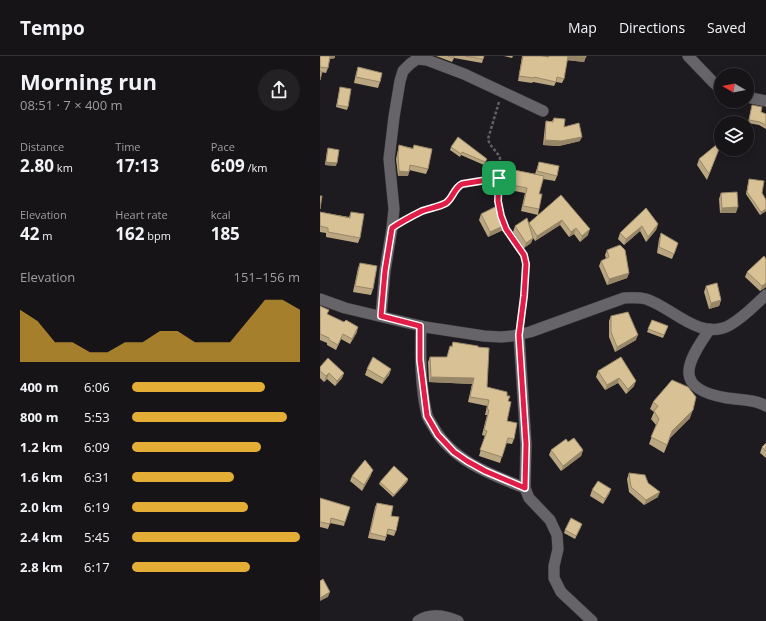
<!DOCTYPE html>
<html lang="en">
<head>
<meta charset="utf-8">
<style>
  :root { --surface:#161417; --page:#232124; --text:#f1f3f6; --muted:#9e9ea1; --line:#353336; --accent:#e4ad35 }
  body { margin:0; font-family:"Open Sans",sans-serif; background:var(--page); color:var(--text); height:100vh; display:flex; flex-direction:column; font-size:15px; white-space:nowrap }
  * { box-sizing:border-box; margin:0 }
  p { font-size:13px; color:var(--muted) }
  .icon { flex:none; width:22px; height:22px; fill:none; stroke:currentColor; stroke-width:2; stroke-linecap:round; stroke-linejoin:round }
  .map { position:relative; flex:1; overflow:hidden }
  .side { display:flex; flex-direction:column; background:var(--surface); width:320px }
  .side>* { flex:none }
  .needle { width:26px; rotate:279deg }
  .tools { position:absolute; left:394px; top:12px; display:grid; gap:8px }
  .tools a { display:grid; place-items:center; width:40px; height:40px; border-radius:50%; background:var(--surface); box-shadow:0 2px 10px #0003,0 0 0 1px var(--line); font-size:20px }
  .pin { position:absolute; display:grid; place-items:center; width:34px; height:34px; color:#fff; margin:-17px; border-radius:8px; box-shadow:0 2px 6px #0006 }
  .round { display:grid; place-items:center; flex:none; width:42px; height:42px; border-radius:21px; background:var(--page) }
  .headline { display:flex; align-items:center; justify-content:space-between; height:68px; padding:0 20px }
  h1 { font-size:22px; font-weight:700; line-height:30px }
  .metrics { display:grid; grid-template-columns:repeat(3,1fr); gap:6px; height:68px; padding:4px 20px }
  .metrics div { display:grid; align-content:center }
  .metrics b { font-size:17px; font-weight:700 }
  .metrics small { font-size:11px; font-weight:400 }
  .metrics p { font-size:11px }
  .chart { height:112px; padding:8px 20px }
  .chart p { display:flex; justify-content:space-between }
  .chart svg { width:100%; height:72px; margin-top:4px; fill:var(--accent); opacity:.7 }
  ul { padding:0 20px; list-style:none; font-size:13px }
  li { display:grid; grid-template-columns:64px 48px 1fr; align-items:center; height:30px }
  li i { height:10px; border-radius:5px; background:var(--accent) }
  header { display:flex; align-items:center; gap:24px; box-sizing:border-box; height:56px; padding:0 20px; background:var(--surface); border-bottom:1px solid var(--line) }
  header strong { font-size:19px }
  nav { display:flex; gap:22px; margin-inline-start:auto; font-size:14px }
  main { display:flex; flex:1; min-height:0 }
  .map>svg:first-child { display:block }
</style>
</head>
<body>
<header>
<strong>Tempo</strong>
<nav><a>Map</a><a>Directions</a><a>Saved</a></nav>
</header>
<main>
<section class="side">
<div class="headline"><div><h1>Morning run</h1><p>08:51 · 7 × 400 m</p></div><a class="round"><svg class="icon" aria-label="share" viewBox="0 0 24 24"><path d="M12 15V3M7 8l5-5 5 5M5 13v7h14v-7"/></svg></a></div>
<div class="metrics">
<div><p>Distance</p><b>2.80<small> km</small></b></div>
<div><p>Time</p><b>17:13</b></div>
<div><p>Pace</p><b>6:09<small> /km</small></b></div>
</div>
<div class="metrics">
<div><p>Elevation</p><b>42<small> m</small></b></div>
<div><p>Heart rate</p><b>162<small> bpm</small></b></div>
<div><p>kcal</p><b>185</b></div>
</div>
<div class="chart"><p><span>Elevation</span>151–156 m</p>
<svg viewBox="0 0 160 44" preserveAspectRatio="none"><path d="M0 44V12L10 19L20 32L30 32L40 38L50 38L60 32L70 32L80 25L90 25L100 32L110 32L120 32L130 19L140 6L150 6L160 12V44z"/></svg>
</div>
<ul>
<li><b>400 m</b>6:06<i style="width:79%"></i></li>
<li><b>800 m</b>5:53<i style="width:92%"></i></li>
<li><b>1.2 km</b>6:09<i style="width:77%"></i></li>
<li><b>1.6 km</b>6:31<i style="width:61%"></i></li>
<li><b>2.0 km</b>6:19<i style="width:69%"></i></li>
<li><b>2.4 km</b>5:45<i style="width:100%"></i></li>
<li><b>2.8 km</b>6:17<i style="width:70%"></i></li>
</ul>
</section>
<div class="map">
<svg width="446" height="565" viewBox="0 0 446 565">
  <rect width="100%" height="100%" fill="#1d1b1f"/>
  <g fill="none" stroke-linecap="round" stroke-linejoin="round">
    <!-- minor casing -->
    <g stroke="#38373a" stroke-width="12">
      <g id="minor">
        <polyline points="368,0 393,26 401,33"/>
        <polyline points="427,41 446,45"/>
        <polyline points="61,259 65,215 72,172 74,153 69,103 74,61 80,25 83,15 90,8 97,3 107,4 144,18 223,55"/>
        <path d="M101,270C100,299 100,330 107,359C108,363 112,368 114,372C133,405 172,419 205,432"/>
        <path d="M390,273C365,308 353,333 407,342C420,344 435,343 446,350"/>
        <polyline points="199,279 206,388 205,432 209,442 230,464 237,479 238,493 234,510 234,522 241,536 272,565"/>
        <path d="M98,565C110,557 126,560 138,565"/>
      </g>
    </g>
    <!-- tertiary casing -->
    <g stroke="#38373a" stroke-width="12">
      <path id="tertiary" d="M0,243L25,252L105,271L164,280L181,281L192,280L210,276L304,242C312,242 318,241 326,243C352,251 380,286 410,269C424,261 435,249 446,239"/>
    </g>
    <!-- path -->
    <g stroke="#616063" stroke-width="2.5" stroke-dasharray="3 2" stroke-linecap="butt">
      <path d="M179,46L168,83C170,91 177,95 180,102C178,126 174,152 186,173C193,185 203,194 206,208L201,268"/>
      <polyline points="84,164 104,154 121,150 128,145 138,130 142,128 179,122"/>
    </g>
    <!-- minor -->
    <use href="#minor" stroke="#666469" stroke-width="11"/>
    <!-- tertiary -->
    <use href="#tertiary" stroke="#666469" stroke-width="11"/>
  </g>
  <!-- wall -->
  <g fill="#baa680">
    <polygon points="0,0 15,0 15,2 10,3 8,12 6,17 1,16 0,24"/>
    <polygon points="116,0 164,0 162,7 134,2 132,6"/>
    <polygon points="184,0 193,0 192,2"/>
    <polygon points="202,0 221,0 228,1 228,0 266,0 264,6 247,4 244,23 242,27 236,26 234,30 213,26 212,27 198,25"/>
    <polygon points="38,11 60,26 58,32 34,27 36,17"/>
    <polygon points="20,31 28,51 27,54 16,51"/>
    <polygon points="432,49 441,56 446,58 446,73 439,69 428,67"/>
    <polygon points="234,62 244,71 260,85 239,90 223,89 225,70 226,65 232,65"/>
    <polygon points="401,88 387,124 377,109 379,103"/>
    <polygon points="79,89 93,92 94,89 108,113 106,118 89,114 88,120 78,120 76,103"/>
    <polygon points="131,91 166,105 164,109 141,99 140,101 130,94"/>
    <polygon points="8,92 16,110 5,109 7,95"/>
    <polygon points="219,106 237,120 235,125 223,123 219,138 219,153 218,159 201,155 205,137 184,133 187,119 189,113 215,118"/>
    <polygon points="429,123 442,137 446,144 446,155 440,159 426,138"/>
    <polygon points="401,137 416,157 400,157 399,143"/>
    <polygon points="241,139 268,179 260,186 254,178 249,181 240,169 215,185 213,182 211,187 204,192 193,176 195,170 209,168"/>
    <polygon points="326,152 338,168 336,174 326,186 320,175 304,189 298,183 300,177"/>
    <polygon points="0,156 29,161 31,156 40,182 38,187 6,181 6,177 0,176"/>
    <polygon points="161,158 185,169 183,174 168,181 159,164"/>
    <polygon points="341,177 354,198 352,203 337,197 339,183"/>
    <polygon points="287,194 309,217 307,222 287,229 279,210 281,205 286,203 285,199"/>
    <polygon points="446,203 446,231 440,235 425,221 427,216"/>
    <polygon points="40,207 53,233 51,239 33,236 38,212"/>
    <polygon points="386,230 401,244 399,250 389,253 384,236"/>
    <polygon points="0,250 7,258 37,276 30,288 21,283 16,294 7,289 7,287 0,284"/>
    <polygon points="291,260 316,284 295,296 289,281 289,265"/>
    <polygon points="332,264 348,270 343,282 327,276"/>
    <polygon points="133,286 158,291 167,331 187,340 188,345 187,365 194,383 192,388 186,387 180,407 159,400 165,380 162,379 167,359 165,359 167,350 148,346 152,328 109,326 108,306 110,301 127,301 130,290 131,291"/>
    <polygon points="301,301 314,330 306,338 298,327 285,334 276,321 278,315"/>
    <polygon points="0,311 24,317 22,322 15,330 7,323 4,326 0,322"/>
    <polygon points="47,313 71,313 69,319 62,328 45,319"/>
    <polygon points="333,346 370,362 350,382 344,397 329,388 336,369 331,363 334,356 330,353"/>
    <polygon points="248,386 263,394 261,400 241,415 229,399 231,394"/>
    <polygon points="446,387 446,402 440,397 442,391"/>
    <polygon points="309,417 328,427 338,441 324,449 309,436 307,423"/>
    <polygon points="51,419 42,435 30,425 32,420"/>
    <polygon points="88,423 87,426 73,441 59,428 60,426"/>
    <polygon points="291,433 289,438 283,448 270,440 272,434"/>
    <polygon points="0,442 25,466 24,470 10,467 8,473 0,471"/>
    <polygon points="57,447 71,460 76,475 74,480 67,478 65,485 48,482 55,451"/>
    <polygon points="261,471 255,483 244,477 245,474"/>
  </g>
  <!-- shaded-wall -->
  <g fill="#978768">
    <polygon points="10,0 15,0 15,2 9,3"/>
    <polygon points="248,0 254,0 266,1 264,6 246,4"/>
    <polygon points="262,81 260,85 239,90 223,89 225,84"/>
    <polygon points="6,106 17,107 16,110 5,109"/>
    <polygon points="79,115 89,116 88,120 78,120"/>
    <polygon points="418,151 416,157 400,157 402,152"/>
    <polygon points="446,153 446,155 440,159 441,156"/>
    <polygon points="242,164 240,169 215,185 217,180"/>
    <polygon points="338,168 336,174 326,186 328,181"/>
    <polygon points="185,169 183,174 168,181 170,176"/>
    <polygon points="322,170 320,175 304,189 306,183"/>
    <polygon points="256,172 254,178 249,181 251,176"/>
    <polygon points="270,173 268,179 260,186 262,180"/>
    <polygon points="213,182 211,187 204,192 206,187"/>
    <polygon points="309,217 307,222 287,229 289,223"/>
    <polygon points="446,227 446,231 440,235 442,230"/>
    <polygon points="401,244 399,250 389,253 391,247"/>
    <polygon points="38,271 37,276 30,288 32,283"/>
    <polygon points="318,279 316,284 295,296 297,291"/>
    <polygon points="71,313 69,319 62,328 64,323"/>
    <polygon points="9,317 7,323 4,326 6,320"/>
    <polygon points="24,317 22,322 15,330 17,325"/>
    <polygon points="111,321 154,322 152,328 109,326"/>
    <polygon points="299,322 298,327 285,334 287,329"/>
    <polygon points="316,325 314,330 306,338 308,333"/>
    <polygon points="373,354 370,362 350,382 352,375"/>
    <polygon points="263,394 261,400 241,415 243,410"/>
    <polygon points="53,414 51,419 42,435 44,429"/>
    <polygon points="88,423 87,426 73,441 74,439"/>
    <polygon points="291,433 289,438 283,448 285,443"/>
    <polygon points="340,436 338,441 324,449 326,444"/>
    <polygon points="10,536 8,541 0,545 0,542"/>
  </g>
  <!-- building -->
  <g fill="#d8c195" stroke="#978768">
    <polygon points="0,0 10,0 8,12 0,11"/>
    <polygon points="128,0 134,0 134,2"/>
    <polygon points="145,0 164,0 163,3"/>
    <polygon points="203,0 221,0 229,1 229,0 248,0 244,23 237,21 236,26 214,21 214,22 199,20"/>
    <polygon points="254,0 266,0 266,1"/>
    <polygon points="38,11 62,17 60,26 36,21"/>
    <polygon points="0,15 2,16 0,24"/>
    <polygon points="20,31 31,33 28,51 17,49"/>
    <polygon points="432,49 442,51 441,56 446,58 446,69 440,66 429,64"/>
    <polygon points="234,62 245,63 244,71 259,67 262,81 241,85 225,84 226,65 233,66"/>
    <polygon points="138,81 167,103 165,106 142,96 141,98 131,91"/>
    <polygon points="401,85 401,88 389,118 379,103"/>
    <polygon points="79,89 93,93 94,89 112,93 108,113 90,109 89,116 79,115 78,99"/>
    <polygon points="8,92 19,94 17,107 6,106"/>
    <polygon points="219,106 239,110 237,120 217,115"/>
    <polygon points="189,113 224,120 219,138 222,138 219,153 203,150 207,132 186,128"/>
    <polygon points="429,123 444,125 442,137 446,144 446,153 441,156 427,136"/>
    <polygon points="417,136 418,151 402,152 401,137"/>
    <polygon points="241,139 270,173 262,180 256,172 251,176 242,164 217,180 209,167"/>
    <polygon points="0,140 2,140 0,153"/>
    <polygon points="175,151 185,169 170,176 161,158"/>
    <polygon points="326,152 338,168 328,181 322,170 306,183 300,177"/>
    <polygon points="0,156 30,162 31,156 44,158 40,182 8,176 8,172 0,170"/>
    <polygon points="207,162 213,182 206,187 195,170"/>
    <polygon points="341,177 358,187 354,198 339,191"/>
    <polygon points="300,189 305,194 309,217 289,223 281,205 289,201 287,194"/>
    <polygon points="444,200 446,203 446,227 442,230 427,216"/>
    <polygon points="40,207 57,210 53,233 35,230"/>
    <polygon points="397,227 401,244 391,247 386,230"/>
    <polygon points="0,250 9,254 7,258 24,266 26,264 38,271 32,283 23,278 18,289 9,284 9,282 0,278"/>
    <polygon points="308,256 318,279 297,291 291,276 291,260"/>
    <polygon points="332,264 348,270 344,279 328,273"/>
    <polygon points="133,286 158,290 158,291 169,292 167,331 187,336 187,340 190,340 188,345 191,346 187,365 197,367 194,383 188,382 182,401 160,394 167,375 164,374 169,354 167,353 169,344 150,341 154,322 111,321 110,301 127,301 130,290 132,291"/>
    <polygon points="53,301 71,313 64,323 47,313"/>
    <polygon points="301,301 316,325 308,333 299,322 287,329 278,315"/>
    <polygon points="8,302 24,317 17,325 9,317 6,320 0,315 0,311"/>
    <polygon points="352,324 368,331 376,341 373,354 352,375 347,389 331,381 339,363 334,355 338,350 333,346"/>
    <polygon points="254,382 263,394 243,410 231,394 246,383 248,386"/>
    <polygon points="446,387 446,395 442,391"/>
    <polygon points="45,404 53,414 44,429 32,420"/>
    <polygon points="74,410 88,423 74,439 60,426"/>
    <polygon points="309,417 325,419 328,427 340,436 326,444 311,431"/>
    <polygon points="278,425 291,433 285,443 272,434"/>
    <polygon points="0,442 30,451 25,466 11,462 10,468 0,466"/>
    <polygon points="57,447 73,450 71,460 79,461 76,475 68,473 66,481 50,477"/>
    <polygon points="251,462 262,468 256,480 245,474"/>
    <polygon points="3,523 10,536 0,542 0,525"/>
  </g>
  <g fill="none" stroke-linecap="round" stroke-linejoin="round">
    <!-- route casing -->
    <g stroke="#fff" stroke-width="8">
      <path id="route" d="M179,122L178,145L181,160L186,173L204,199L206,208L204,240L199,279L206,388L205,432L165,415L147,405L134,396L118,379L107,360L100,304V270L61,260L65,215L72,172C82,165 92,160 102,155C110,152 119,151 126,147C133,142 134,132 142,128Z"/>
    </g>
    <!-- route -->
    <use href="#route" stroke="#e11d48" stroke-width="5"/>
  </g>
</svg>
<div class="tools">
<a><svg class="needle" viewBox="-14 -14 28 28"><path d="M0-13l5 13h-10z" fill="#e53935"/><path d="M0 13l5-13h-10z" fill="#9e9ea1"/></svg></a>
<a><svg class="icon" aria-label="layers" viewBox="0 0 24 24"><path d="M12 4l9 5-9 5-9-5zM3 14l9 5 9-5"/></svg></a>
</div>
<div class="pin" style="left:179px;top:122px;background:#1e9e55"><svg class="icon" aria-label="arrive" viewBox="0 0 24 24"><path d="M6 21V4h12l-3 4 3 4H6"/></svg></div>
</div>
</main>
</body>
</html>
